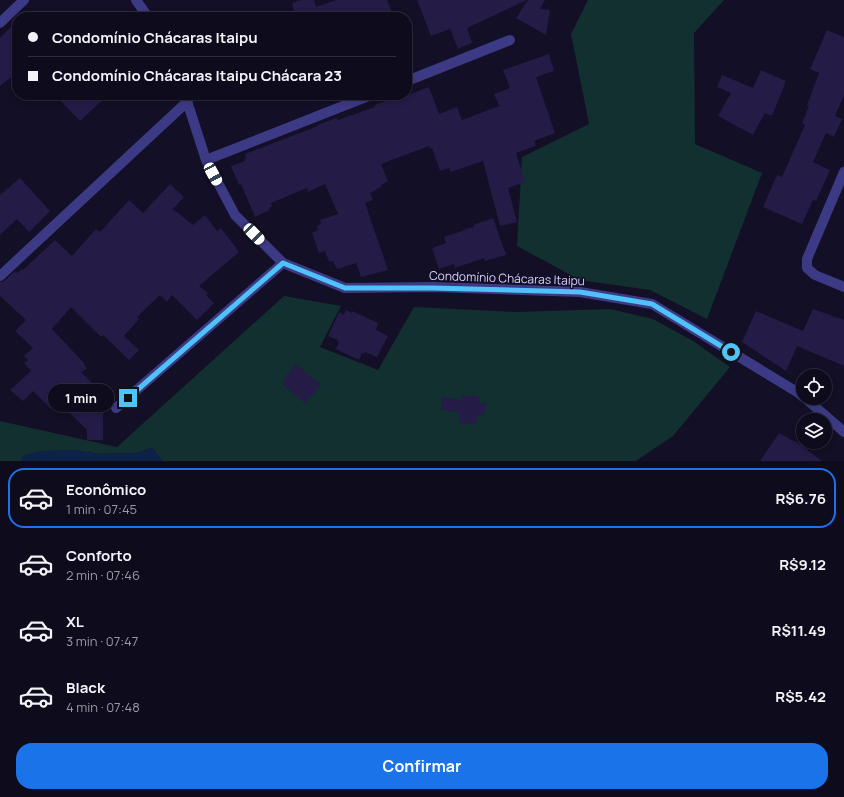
<!DOCTYPE html>
<html lang="pt">
<meta charset="utf-8">
<style>
:root{--surface:#0e0b1c;--page:#1c1929;--text:#f1f3f6;--muted:#9b9ba3;--line:#2e2b3b;--accent:#1a73e8}
body{margin:0;font-family:Manrope,sans-serif;background:var(--page);color:var(--text);height:100vh;display:flex;flex-direction:column;font-size:15px;white-space:nowrap}
*{box-sizing:border-box;margin:0}
p{font-size:13px;color:var(--muted)}
.icon{flex:none;width:22px;height:22px;fill:none;stroke:currentColor;stroke-width:2;stroke-linecap:round;stroke-linejoin:round}
.map{position:relative;height:461px;overflow:hidden}
.panel{display:flex;flex-direction:column;background:var(--surface);flex:1}
.panel>*{flex:none}
.guide{position:absolute;left:12px;top:12px;width:400px;height:88px;border-radius:16px;box-shadow:0 2px 6px #0003,0 0 0 1px var(--line);display:grid;align-content:center;height:88px;padding:0 16px;background:var(--surface)}
.fabs{position:absolute;left:796px;top:369px;display:grid;gap:8px}
.fabs a{display:grid;place-items:center;width:36px;height:36px;border-radius:50%;background:var(--surface);box-shadow:0 2px 6px #0003,0 0 0 1px var(--line);font-size:20px}
.end{position:absolute;width:18px;height:18px;margin:-9px;border:5px solid #4fc3f7;background:#111;box-shadow:0 0 0 2px #111}
.from{border-radius:50%}
.bubble{position:absolute;height:28px;border-radius:14px;background:var(--surface);box-shadow:0 2px 6px #0003,0 0 0 1px var(--line);font-size:13px;font-weight:700;line-height:28px;text-align:center}
.car{position:absolute;width:12px;height:24px;margin:-12px -6px;border-radius:5px;box-shadow:0 0 3px 1px #0007;background:linear-gradient(#fff 24%,#345 0 40%,#fff 0 76%,#345 0 86%,#fff 0)}
.guide b{display:flex;align-items:center;gap:14px;height:38px;font-size:15px}
.guide b+b{border-top:1px solid var(--line)}
.guide i{width:10px;height:10px;background:var(--text)}
ul{padding:7px 0 0;list-style:none}
li{display:flex;align-items:center;gap:12px;height:60px;margin:0 8px 6px;padding:0 8px;border:2px solid transparent;border-radius:16px}
li div{flex:1}
li b{display:block;font-size:15px}
li em{font-style:normal;font-weight:700}
li.active{border-color:var(--accent)}
li>.icon{width:36px;height:36px;stroke-width:1.5}
.cta{display:flex;gap:8px;margin-top:auto;padding:8px 16px}
.cta a{flex:1;height:46px;border-radius:16px;background:var(--accent);color:#fff;font-size:16px;font-weight:700;line-height:46px;text-align:center}
.map>svg:first-child{display:block}
</style>
<div class="map">
<svg width="844" height="461" viewBox="0 0 844 461">
<rect width="100%" height="100%" fill="#130f26"/>
<path fill="#12302f" d="M588,0h136l-30,33 1,111 67,29 -55,146 -57,-29 -70,-10 -63,-34 5,-89 67,-33 -18,-90z
M284,296l57,10 -21,41 58,23 36,-63 102,5 94,-3 43,10 40,22 37,26 -57,69 -37,25h-473l-11,-13 -16,5 -36,1 -28,-4 -49,6 -1,5h-22v-40l117,26z"/>
<path fill="#0c2248" d="M152,448l11,13h-141l1,-5 16,-5 33,-1 28,4 36,-1z"/>
<path fill="#241b47" d="M301,0h13l2,7 20,-7h51l7,17h-101v-2l2,-1 -3,-11z
M417,0h110l-60,28 5,15 -14,6 -8,-20 -19,7z
M528,0h17l-5,9 10,1 -4,25 -30,-17z
M17,21v52l-17,13v-48z
M827,30l17,7v58l-9,21 7,3 -8,18 -8,-4 -13,29 17,8 -14,31 -3,-1 -11,24 -39,-17 14,-32 5,2 23,-52 -3,-2 7,-17 -2,-1 12,-32 -9,-4z
M549,54l5,17 -18,6 19,56 -21,8 2,5 -20,7 9,29 -17,6 9,34 -17,4 -17,-65 -32,11 -2,-4 -9,3 -8,-23 -2,1 -1,-3 -48,18 7,17 -7,4v2l-11,6 3,7 -8,3 23,67 -27,7 -5,-14 -19,6 -4,-8 -4,1 -4,-11 -6,2 -7,-20 6,-3 -1,-4 4,-2 -1,-4 18,-6 -13,-30 -17,8 -1,-4 -36,15 1,3 -3,2 1,2 -15,7 -14,-33 -2,1 -8,-19 14,-5 -1,-2h2l-1,-5 73,-28 -1,-1 20,-7 1,2 37,-13v-2l21,-8 1,2 32,-12 10,27 18,-7 5,13 37,-14 -5,-12 16,-6 -7,-18z
M761,70l25,11 -14,35 -7,-3 -12,22 -35,-19 13,-23 -14,-6 5,-12 31,13z
M55,95h53l-28,26z
M20,178l30,33 -21,21 -12,-13 -17,16v-40z
M170,184l14,13 -11,12 20,16 12,-10 12,16 4,-3 18,24 -40,34 9,7 -2,2 8,8 -17,17 -25,-25 -5,7 -7,-7 -23,22 2,2 -15,17 15,14 -10,10 -26,-25 -2,2 -30,-30 -19,22 33,35 -1,1 3,4 -6,3 31,31 -9,11v26h-16v-10l-29,-29 -7,8 -18,-18 -10,10 -13,-11 21,-19 -7,-8 4,-3 -4,-4 9,-8 -18,-17 11,-11 -26,-24v-14l4,-1 11,-10 3,2 4,-4 1,1 32,-30 17,16 24,-27 4,3 29,-32 14,13z
M493,218l13,37 -21,6 -1,-3 -29,10 -1,-4 -15,5 -7,-21 14,-5 -2,-6 21,-7 -1,-1 10,-2 -1,-2z
M813,309l31,11v46l-47,-20 -11,25 -44,-29 14,-31 47,20z
M346,310l6,3v-2l26,12 -2,7 12,6 -11,21 -12,-5 -1,2 -2,-1 -3,7 -23,-11 3,-7h-2l1,-2 -10,-4 11,-24 5,3z
M296,364l25,21 -16,18 -23,-19 4,-5 -2,-1z
M462,395l17,2v5l7,1 -2,13 -6,-1 -3,10 -16,-2 1,-10 -19,-3 1,-13 20,3z
M779,433l19,10 24,18h-62z"/>
<g fill="none" stroke-linecap="round" stroke-linejoin="round">
<path stroke="#3d3a85" stroke-width="10" d="M136,0l12,17
M0,23l24,-23
M407,81l103,-41
M185,95l21,65 29,55 48,48 62,25 88,-1 147,5 72,12 145,88 6,5
M206,160l165,-65
M844,172l-37,87v9l8,7 29,12
M0,276l188,-175
M805,398l39,34
M116,408l167,-145"/>
</g>
<g fill="none" stroke-linecap="round" stroke-linejoin="round">
<path stroke="#4fc3f7" stroke-width="5" d="M128,398l155,-135 62,25h88l147,4 72,12 79,48"/>
</g>
<g text-anchor="middle" dominant-baseline="central" stroke-width="3" stroke-linejoin="round" paint-order="stroke">
<g font-size="12" fill="#d9d4ff" stroke="#130f26">
<text transform="translate(507 278) rotate(2)">Condomínio Chácaras Itaipu</text>
</g>
</g>
</svg>
<div class="fabs">
<a><svg class="icon" aria-label="locate" viewBox="0 0 24 24"><circle cx="12" cy="12" r="6"/><path d="M12 2v4M12 18v4M2 12h4M18 12h4"/></svg></a>
<a><svg class="icon" aria-label="layers" viewBox="0 0 24 24"><path d="M12 4l9 5-9 5-9-5zM3 14l9 5 9-5"/></svg></a>
</div>
<i class="end from" style="left:731px;top:352px"></i>
<i class="end" style="left:128px;top:398px"></i>
<div class="bubble" style="left:48px;top:384px;width:66px">1 min</div>
<i class="car" style="left:213px;top:174px;rotate:151deg"></i>
<i class="car" style="left:254px;top:234px;rotate:136deg"></i>
<div class="guide">
<b><i class="from"></i>Condomínio Chácaras Itaipu</b>
<b><i></i>Condomínio Chácaras Itaipu Chácara 23</b>
</div>
</div>
<section class="panel">
<ul>
<li class="active"><svg class="icon" aria-label="car" viewBox="0 0 24 24"><path d="M5 17H2v-5l4-1 3-4h7l3 4 3 1v5h-3M9 17h6M6 11h13"/><circle cx="7" cy="17" r="2"/><circle cx="17" cy="17" r="2"/></svg><div><b>Econômico</b><p>1 min · 07:45</p></div><em>R$6.76</em></li>
<li><svg class="icon" aria-label="car" viewBox="0 0 24 24"><path d="M5 17H2v-5l4-1 3-4h7l3 4 3 1v5h-3M9 17h6M6 11h13"/><circle cx="7" cy="17" r="2"/><circle cx="17" cy="17" r="2"/></svg><div><b>Conforto</b><p>2 min · 07:46</p></div><em>R$9.12</em></li>
<li><svg class="icon" aria-label="car" viewBox="0 0 24 24"><path d="M5 17H2v-5l4-1 3-4h7l3 4 3 1v5h-3M9 17h6M6 11h13"/><circle cx="7" cy="17" r="2"/><circle cx="17" cy="17" r="2"/></svg><div><b>XL</b><p>3 min · 07:47</p></div><em>R$11.49</em></li>
<li><svg class="icon" aria-label="car" viewBox="0 0 24 24"><path d="M5 17H2v-5l4-1 3-4h7l3 4 3 1v5h-3M9 17h6M6 11h13"/><circle cx="7" cy="17" r="2"/><circle cx="17" cy="17" r="2"/></svg><div><b>Black</b><p>4 min · 07:48</p></div><em>R$5.42</em></li>
</ul>
<div class="cta"><a>Confirmar</a></div>
</section>
